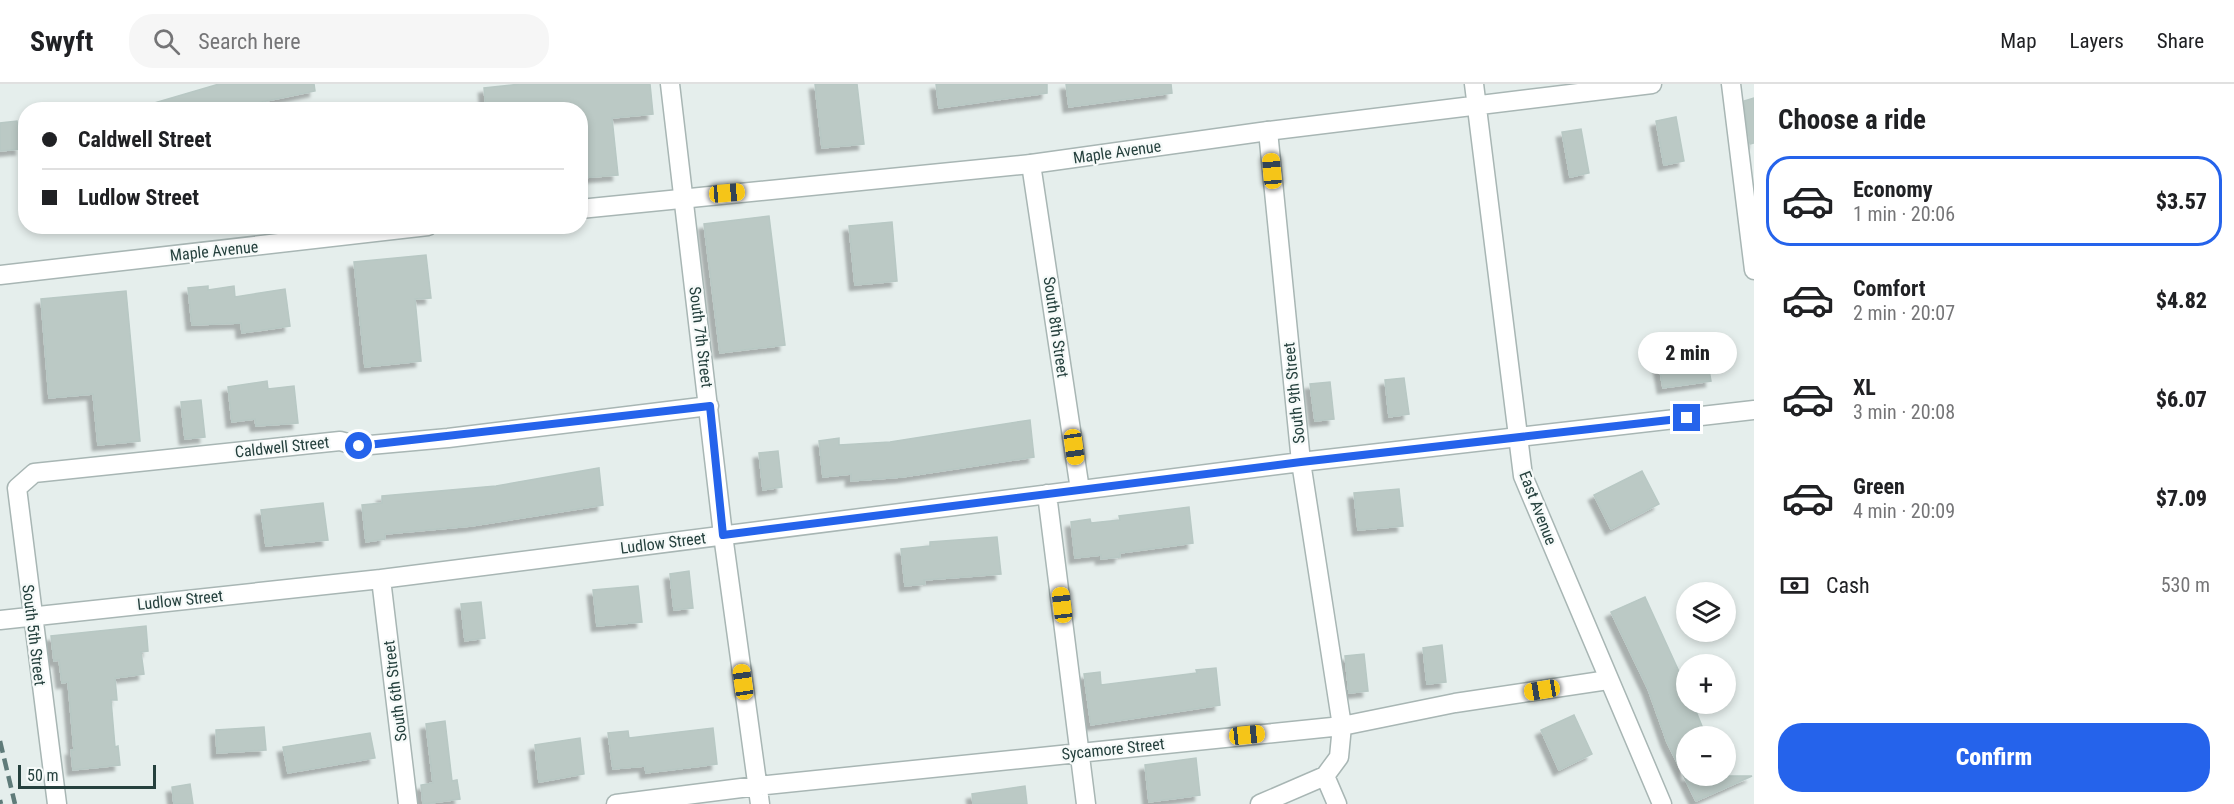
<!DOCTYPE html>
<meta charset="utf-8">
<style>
:root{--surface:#fff;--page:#f6f6f6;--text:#202124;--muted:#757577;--line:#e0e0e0;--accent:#2563eb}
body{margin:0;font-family:"Roboto Condensed",sans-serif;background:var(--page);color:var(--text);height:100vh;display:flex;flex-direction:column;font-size:22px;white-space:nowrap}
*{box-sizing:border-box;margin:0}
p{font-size:20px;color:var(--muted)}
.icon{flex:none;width:33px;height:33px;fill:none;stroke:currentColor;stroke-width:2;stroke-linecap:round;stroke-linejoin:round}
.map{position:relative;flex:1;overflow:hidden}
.sheet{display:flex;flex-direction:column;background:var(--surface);width:480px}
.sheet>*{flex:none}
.top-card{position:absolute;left:18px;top:18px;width:570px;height:132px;border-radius:24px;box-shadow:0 3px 9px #0003;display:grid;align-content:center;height:132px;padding:0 24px;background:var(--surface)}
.controls{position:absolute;left:1676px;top:498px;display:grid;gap:12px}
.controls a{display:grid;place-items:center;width:60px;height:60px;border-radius:50%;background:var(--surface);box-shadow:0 3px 9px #0003;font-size:30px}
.scale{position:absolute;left:18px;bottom:15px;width:138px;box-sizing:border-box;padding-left:6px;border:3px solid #25403d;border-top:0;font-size:16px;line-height:21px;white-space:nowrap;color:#25403d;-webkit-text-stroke:4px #f6faf9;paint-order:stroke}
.end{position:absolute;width:27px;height:27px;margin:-14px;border:8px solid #2563eb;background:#fff;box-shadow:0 0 0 3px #fff}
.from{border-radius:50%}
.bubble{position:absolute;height:42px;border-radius:21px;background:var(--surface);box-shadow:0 3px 9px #0003;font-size:20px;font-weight:800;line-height:42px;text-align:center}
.car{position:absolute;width:18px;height:36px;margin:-18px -9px;border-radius:8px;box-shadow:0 0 4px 2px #0007;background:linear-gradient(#f5c518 24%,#345 0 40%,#f5c518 0 76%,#345 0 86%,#f5c518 0)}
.top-card b{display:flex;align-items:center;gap:21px;height:57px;font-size:22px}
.top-card b+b{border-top:2px solid var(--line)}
.top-card i{width:15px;height:15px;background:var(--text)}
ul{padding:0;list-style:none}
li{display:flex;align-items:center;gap:18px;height:90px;margin:0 12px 9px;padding:0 12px;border:3px solid transparent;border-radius:24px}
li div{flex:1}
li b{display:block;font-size:22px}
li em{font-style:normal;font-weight:800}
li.active{border-color:var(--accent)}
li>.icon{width:54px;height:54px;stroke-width:1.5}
h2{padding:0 24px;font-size:27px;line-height:72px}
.pay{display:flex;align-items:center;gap:15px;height:66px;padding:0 24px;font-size:22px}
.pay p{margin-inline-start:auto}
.cta{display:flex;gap:12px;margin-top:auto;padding:12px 24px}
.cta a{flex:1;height:69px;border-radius:24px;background:var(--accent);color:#fff;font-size:24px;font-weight:800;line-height:69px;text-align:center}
header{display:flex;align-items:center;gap:36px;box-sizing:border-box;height:84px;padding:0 30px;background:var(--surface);border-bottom:2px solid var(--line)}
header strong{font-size:28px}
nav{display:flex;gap:33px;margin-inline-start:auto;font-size:21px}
.search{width:420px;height:54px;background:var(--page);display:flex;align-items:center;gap:15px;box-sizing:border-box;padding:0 21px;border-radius:24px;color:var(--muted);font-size:22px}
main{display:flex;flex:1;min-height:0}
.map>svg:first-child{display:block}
</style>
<header>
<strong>Swyft</strong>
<div class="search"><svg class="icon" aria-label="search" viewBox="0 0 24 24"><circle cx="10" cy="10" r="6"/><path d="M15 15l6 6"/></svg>Search here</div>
<nav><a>Map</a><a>Layers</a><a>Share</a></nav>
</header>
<main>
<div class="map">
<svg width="1754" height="720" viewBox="0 0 1754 720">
<defs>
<filter id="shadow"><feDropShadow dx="-5.5" dy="5.5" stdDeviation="1.5" flood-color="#0004"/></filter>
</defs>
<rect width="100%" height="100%" fill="#e5eeec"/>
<path fill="#bbc9c5" stroke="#b8c8c4" stroke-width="1.5" filter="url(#shadow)" d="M219,0h95l1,7 -92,19h-78l-1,-4z
M521,0h129l3,30 -41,4 6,57 -38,3v-68h-94l-2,-22z
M815,0h42l7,60 -42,4z
M936,0h111v9l-108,15z
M1066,0h105l1,9 -103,14z
M1754,14v45l-4,1 -6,-43z
M1676,33l8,44 -20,4 -8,-44z
M17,37l4,28 -21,2v-28z
M1581,45l8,44 -19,4 -8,-45z
M769,132l16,129 -65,8 -16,-129z
M892,138l5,59 -42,4 -6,-59z
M426,171l5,43 -16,1 6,62 -56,6 -11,-105z
M208,202v4l26,-4 1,11 50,-8 5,37 -48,7 -1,-10 -49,2 -4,-37z
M126,207l14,150 -42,4 -5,-51 -44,4 -8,-99z
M1703,253l8,44 -48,7 -8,-45z
M1404,294l5,36 -20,3 -4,-37z
M267,297l1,8 26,-3 4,37 -42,3 -1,-7 -23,3 -4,-35z
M1330,298l4,37 -19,2 -5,-37z
M201,316l4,37 -20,2 -4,-37z
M1030,336l4,37 -132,20 -51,4v-7l-28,3 -4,-36 20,-3v7l51,-3z
M778,367l4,36 -19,3 -4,-37z
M599,384l4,37 -132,21 -86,8v5l-19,3 -4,-37 20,-2v-7l114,-10z
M1642,387l17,33 -48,25 -17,-34z
M1399,405l4,37 -45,4 -4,-37z
M323,419l5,37 -62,6 -5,-36z
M1189,423l4,36 -73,10v4l-19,2v-4l-26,3 -4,-36 19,-3 1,4 29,-3 -1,-4z
M997,453l4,37 -77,6 1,4 -20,2 -4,-37 29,-3v-4z
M689,487l4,37 -19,2 -4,-36z
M638,502l4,36 -45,4 -4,-36z
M1645,513l41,90v17h7l13,32h-20v40h66l-56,25 -29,-59 -19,-53 -37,-77z
M481,518l4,36 -20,3 -4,-37z
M146,542l2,25 -7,1 3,22 -29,4 2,22h-6l4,47 3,-1 2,19 -47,5 -2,-20h3l-6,-68 -6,1 -3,-23 -5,1 -3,-25z
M1442,561l4,37 -19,2 -4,-36z
M1364,570l4,37 -19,2 -4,-37z
M1216,584l4,37 -129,20 -7,-51 16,-2 1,13 96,-12 -1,-3z
M1574,631l18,39 -33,16 -18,-40z
M445,637l7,60 5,-1 3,19 -37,5 -2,-19 12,-2 -7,-59z
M264,643l2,23 -49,3 -1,-23z
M713,644l4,36 -71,9 -1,-7 -32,3 -5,-36 20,-2 1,7z
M370,649l5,25 -87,15 -5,-26z
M580,654l4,36 -45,8 -4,-37z
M1196,674l4,37 -51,7 -4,-37z
M190,700l3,20h-19l-2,-17z
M1025,702l2,18h-54l-1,-10z"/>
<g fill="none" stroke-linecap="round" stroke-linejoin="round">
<g stroke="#a8b6b4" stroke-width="21">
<path id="minor" d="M670,0l53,451 37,269
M1731,0l23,186
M1031,80l49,326
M1047,410l39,310
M381,495l27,225
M0,536l381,-41 920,-117 453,-52
M1325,692l12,28
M57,720l-40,-316 17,-15 306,-32 19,5 89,-8 261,-32
M616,720l141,-18 585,-60 113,-23 153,-23
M1260,720l65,-28 14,-19 3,-31 -41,-264 -33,-331"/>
</g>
<g stroke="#a8b6b4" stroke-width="21">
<path id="tertiary" d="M1474,0l49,392 139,328
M580,125l451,-45 237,-33 384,-47
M0,191l428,-49"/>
</g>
<use href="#minor" stroke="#fff" stroke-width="18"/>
<use href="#tertiary" stroke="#fff" stroke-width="18"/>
<path stroke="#5f7b79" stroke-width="4.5" stroke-dasharray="12 6" stroke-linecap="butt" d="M0,657l15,63
M0,716l1,4"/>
</g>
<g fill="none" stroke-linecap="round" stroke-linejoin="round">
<path stroke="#2563eb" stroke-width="8" d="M359,362l351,-40 13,129 578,-73 386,-44"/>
</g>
<g text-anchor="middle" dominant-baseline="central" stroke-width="4.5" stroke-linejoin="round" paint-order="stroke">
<g font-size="16" fill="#25403d" stroke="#f6faf9">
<text transform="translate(1117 68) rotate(-8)">Maple Avenue</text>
<text transform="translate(214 167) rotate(-6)">Maple Avenue</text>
<text transform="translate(1056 243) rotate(82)">South 8th Street</text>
<text transform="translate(701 253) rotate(83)">South 7th Street</text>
<text transform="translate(1294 309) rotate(-96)">South 9th Street</text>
<text transform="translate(282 363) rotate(-6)">Caldwell Street</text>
<text transform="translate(1538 424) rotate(69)">East Avenue</text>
<text transform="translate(663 459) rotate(-7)">Ludlow Street</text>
<text transform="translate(180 516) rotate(-6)">Ludlow Street</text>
<text transform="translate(34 551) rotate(83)">South 5th Street</text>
<text transform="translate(395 607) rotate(-97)">South 6th Street</text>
<text transform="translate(1113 665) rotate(-6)">Sycamore Street</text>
</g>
</g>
</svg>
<div class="controls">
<a><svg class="icon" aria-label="layers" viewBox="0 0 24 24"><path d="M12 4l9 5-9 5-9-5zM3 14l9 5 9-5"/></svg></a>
<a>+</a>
<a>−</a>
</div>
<div class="scale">50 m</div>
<i class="end from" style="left:359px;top:362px"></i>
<i class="end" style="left:1687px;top:334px"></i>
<div class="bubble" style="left:1638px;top:248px;width:99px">2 min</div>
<i class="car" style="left:1272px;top:87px;rotate:355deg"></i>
<i class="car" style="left:727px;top:109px;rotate:85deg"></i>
<i class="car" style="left:1074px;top:363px;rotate:172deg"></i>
<i class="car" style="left:1062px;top:521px;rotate:353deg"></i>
<i class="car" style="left:743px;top:598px;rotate:352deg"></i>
<i class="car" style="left:1542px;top:606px;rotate:261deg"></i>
<i class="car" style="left:1247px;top:651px;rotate:84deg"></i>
<div class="top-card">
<b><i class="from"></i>Caldwell Street</b>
<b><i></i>Ludlow Street</b>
</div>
</div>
<section class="sheet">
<h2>Choose a ride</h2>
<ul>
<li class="active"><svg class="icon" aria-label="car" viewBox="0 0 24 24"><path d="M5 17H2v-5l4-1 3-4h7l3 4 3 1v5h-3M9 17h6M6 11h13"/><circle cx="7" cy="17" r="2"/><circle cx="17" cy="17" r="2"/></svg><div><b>Economy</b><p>1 min · 20:06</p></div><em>$3.57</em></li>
<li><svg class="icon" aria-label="car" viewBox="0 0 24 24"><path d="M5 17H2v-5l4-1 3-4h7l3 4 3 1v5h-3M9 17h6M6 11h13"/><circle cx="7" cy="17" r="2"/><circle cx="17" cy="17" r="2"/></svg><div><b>Comfort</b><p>2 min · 20:07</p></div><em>$4.82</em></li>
<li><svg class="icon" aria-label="car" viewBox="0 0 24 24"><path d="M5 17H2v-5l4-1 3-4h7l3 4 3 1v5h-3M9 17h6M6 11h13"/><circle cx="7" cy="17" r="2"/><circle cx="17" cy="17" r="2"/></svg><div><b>XL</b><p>3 min · 20:08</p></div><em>$6.07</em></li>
<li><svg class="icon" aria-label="car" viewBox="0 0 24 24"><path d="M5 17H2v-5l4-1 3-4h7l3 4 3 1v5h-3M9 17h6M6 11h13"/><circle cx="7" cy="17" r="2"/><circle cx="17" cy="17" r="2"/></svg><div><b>Green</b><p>4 min · 20:09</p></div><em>$7.09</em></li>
</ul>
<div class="pay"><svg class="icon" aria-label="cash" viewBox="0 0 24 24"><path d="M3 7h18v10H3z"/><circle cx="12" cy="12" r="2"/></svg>Cash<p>530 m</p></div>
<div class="cta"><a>Confirm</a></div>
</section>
</main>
